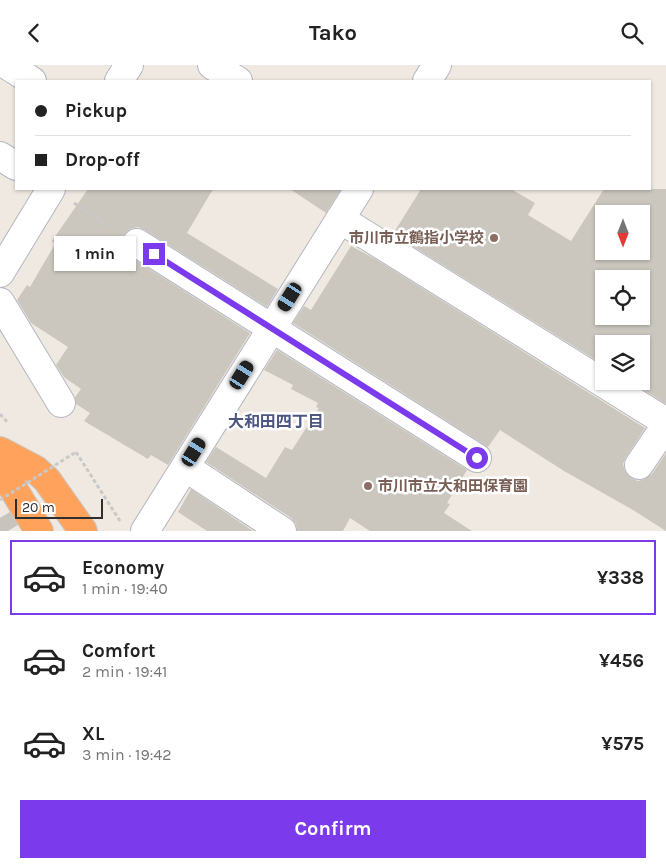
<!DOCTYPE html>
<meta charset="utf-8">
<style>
:root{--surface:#fff;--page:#f2f2f2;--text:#222;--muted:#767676;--line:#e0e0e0;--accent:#7c3aed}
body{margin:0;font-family:Karla,"Noto Sans JP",sans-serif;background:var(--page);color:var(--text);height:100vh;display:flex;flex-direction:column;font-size:19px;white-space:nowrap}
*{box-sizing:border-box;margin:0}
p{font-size:16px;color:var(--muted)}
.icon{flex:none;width:28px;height:28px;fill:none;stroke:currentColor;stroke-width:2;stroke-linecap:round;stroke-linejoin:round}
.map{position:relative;height:466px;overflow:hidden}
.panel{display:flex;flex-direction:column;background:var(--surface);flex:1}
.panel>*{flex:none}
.banner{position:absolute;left:15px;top:15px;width:636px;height:110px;border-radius:0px;box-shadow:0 1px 4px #0004;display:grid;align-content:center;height:110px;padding:0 20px;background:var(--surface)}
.needle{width:32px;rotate:180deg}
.tools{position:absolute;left:595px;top:140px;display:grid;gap:10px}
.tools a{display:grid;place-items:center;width:55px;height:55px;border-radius:0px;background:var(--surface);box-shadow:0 1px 4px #0004;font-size:25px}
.scale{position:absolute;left:15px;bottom:12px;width:88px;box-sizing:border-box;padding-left:5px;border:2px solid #2e2e2e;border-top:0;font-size:14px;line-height:18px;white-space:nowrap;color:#2e2e2e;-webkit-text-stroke:4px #fff;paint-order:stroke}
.end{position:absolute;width:22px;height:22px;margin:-11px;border:6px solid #7c3aed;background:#fff;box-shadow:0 0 0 2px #fff}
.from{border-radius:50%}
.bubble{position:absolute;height:35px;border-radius:0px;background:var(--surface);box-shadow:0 1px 4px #0004;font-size:16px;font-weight:700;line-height:35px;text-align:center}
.car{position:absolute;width:15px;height:30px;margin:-15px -8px;border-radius:6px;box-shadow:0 0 4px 1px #0007;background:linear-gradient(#222 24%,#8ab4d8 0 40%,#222 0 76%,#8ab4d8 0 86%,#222 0)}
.banner b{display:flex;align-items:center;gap:18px;height:48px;font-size:19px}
.banner b+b{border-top:1px solid var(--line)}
.banner i{width:12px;height:12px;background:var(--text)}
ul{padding:9px 0 0;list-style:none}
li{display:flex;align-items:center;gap:15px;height:75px;margin:0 10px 8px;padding:0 10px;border:2px solid transparent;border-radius:0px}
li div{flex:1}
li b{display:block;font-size:19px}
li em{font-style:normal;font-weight:700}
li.selected{border-color:var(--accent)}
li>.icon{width:45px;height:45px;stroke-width:1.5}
.cta{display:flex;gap:10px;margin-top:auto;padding:10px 20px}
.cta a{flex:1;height:58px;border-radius:0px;background:var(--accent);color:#fff;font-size:20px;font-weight:700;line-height:58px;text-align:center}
header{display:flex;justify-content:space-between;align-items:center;height:65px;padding:0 20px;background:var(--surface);font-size:22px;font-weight:700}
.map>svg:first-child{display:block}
</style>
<header><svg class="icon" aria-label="back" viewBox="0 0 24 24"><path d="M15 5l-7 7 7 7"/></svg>Tako<svg class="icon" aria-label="search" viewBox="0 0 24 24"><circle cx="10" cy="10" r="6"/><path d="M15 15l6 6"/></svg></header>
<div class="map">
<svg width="666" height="466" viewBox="0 0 666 466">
<rect width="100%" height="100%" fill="#efe9e1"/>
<path fill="#cbc7bf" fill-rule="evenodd" d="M88,124h125l-26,44 91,56 -11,18 -122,-77 -7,-3 -8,2 -6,6 -3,7 2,8 6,6 121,77 -82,132 -17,-10 -3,4 -64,-38 6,-8 -14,-9 -1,-7 6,-8 -17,-12 -8,-12 12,-18 -37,-24 -14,-23 10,-15 3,2 25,-43 -3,-3z
M290,124h51l-15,24z
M421,124h90l24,14 -7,12 43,26 33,-52h62v215l-36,-23h11v-37h-37v21l-211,-131zM604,149h37v37h-37zM604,214h37v37h-37z
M351,181l26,14 268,168 -19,29 -3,7 2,7 6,7 7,3 7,-2 7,-5 14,-21v78l-33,-21 -69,-39 -64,-41 -12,17 -195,-124 11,-17 7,4z
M277,285l190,120 -20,33 3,1 -6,9 28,18h-102l-20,-13 -7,13h-46l-1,-7 -5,-6 -85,-56 10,-15 50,31 19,-31 7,3 27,-42 -3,-1 2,-4 -27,-14 2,-4 -29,-15z
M191,424l62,42h-46l-29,-19z"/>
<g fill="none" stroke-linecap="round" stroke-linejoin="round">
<path stroke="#c8c4bd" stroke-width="28" stroke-dasharray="28 14" stroke-linecap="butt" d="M0,453l8,13"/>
<g stroke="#b4b7c1" stroke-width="30">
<path id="street" d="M7,0l25,16
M212,0l26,16
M119,16l10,-16
M427,16l10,-16
M0,91l16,10
M340,154l326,203
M137,178l340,215
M0,208l51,-84
M0,237l61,101
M639,400l27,-40
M185,402l97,64
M145,466l214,-342"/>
</g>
<g stroke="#c9c9c9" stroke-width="30">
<path id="highway" d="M0,386l36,19 11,10 36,51
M0,402l39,64"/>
</g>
<path stroke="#c9c9c9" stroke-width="3" stroke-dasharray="4 2.5" stroke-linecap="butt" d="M74,138l39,25
M0,349l8,9
M76,387l44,69"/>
<use href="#street" stroke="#fff" stroke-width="28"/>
<use href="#highway" stroke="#ffa35c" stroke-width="28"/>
<path stroke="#c9c9c9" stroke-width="3" stroke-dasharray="4 2.5" stroke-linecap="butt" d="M0,435l76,-48"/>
</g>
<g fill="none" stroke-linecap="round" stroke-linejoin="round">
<path stroke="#7c3aed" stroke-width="6" d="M154,189l323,204"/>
</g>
<g fill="#8d6e63" stroke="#fff" stroke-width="2">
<circle cx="494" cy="173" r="5"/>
<circle cx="368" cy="421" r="5"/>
</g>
<g text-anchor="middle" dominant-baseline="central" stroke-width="5" stroke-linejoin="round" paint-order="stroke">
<g font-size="15" font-weight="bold" fill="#785e54" stroke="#fff" text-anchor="end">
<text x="484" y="173">市川市立鶴指小学校</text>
<text x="378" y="421" text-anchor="start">市川市立大和田保育園</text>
</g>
<g font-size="16" font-weight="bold" fill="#4d5680" stroke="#fff">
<text x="276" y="356">大和田四丁目</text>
</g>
</g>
</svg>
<div class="tools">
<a><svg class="needle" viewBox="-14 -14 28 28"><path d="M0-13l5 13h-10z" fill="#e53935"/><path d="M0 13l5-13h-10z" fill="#767676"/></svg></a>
<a><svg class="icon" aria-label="locate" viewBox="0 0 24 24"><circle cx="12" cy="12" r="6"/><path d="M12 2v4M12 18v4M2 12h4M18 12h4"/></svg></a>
<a><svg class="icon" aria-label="layers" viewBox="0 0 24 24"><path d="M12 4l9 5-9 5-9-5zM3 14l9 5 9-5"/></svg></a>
</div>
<div class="scale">20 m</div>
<i class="end from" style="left:477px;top:393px"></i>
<i class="end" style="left:154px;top:189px"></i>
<div class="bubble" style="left:54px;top:171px;width:82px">1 min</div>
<i class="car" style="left:290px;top:232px;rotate:212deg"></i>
<i class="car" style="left:242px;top:310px;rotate:32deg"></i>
<i class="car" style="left:194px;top:387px;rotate:32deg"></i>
<div class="banner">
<b><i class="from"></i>Pickup</b>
<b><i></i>Drop-off</b>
</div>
</div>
<section class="panel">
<ul>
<li class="selected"><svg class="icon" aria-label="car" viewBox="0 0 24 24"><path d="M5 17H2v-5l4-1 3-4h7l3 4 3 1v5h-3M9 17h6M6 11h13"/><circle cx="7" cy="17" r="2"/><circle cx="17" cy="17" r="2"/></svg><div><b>Economy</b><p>1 min · 19:40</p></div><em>¥338</em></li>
<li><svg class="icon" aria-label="car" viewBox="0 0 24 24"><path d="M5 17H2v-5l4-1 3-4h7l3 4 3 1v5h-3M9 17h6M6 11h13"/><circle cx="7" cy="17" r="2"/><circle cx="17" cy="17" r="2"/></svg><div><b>Comfort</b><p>2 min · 19:41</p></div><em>¥456</em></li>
<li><svg class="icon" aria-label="car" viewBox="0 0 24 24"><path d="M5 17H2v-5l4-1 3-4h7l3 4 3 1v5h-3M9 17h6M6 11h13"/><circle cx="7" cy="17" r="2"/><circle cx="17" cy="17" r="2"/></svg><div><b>XL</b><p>3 min · 19:42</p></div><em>¥575</em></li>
</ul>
<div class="cta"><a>Confirm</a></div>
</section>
